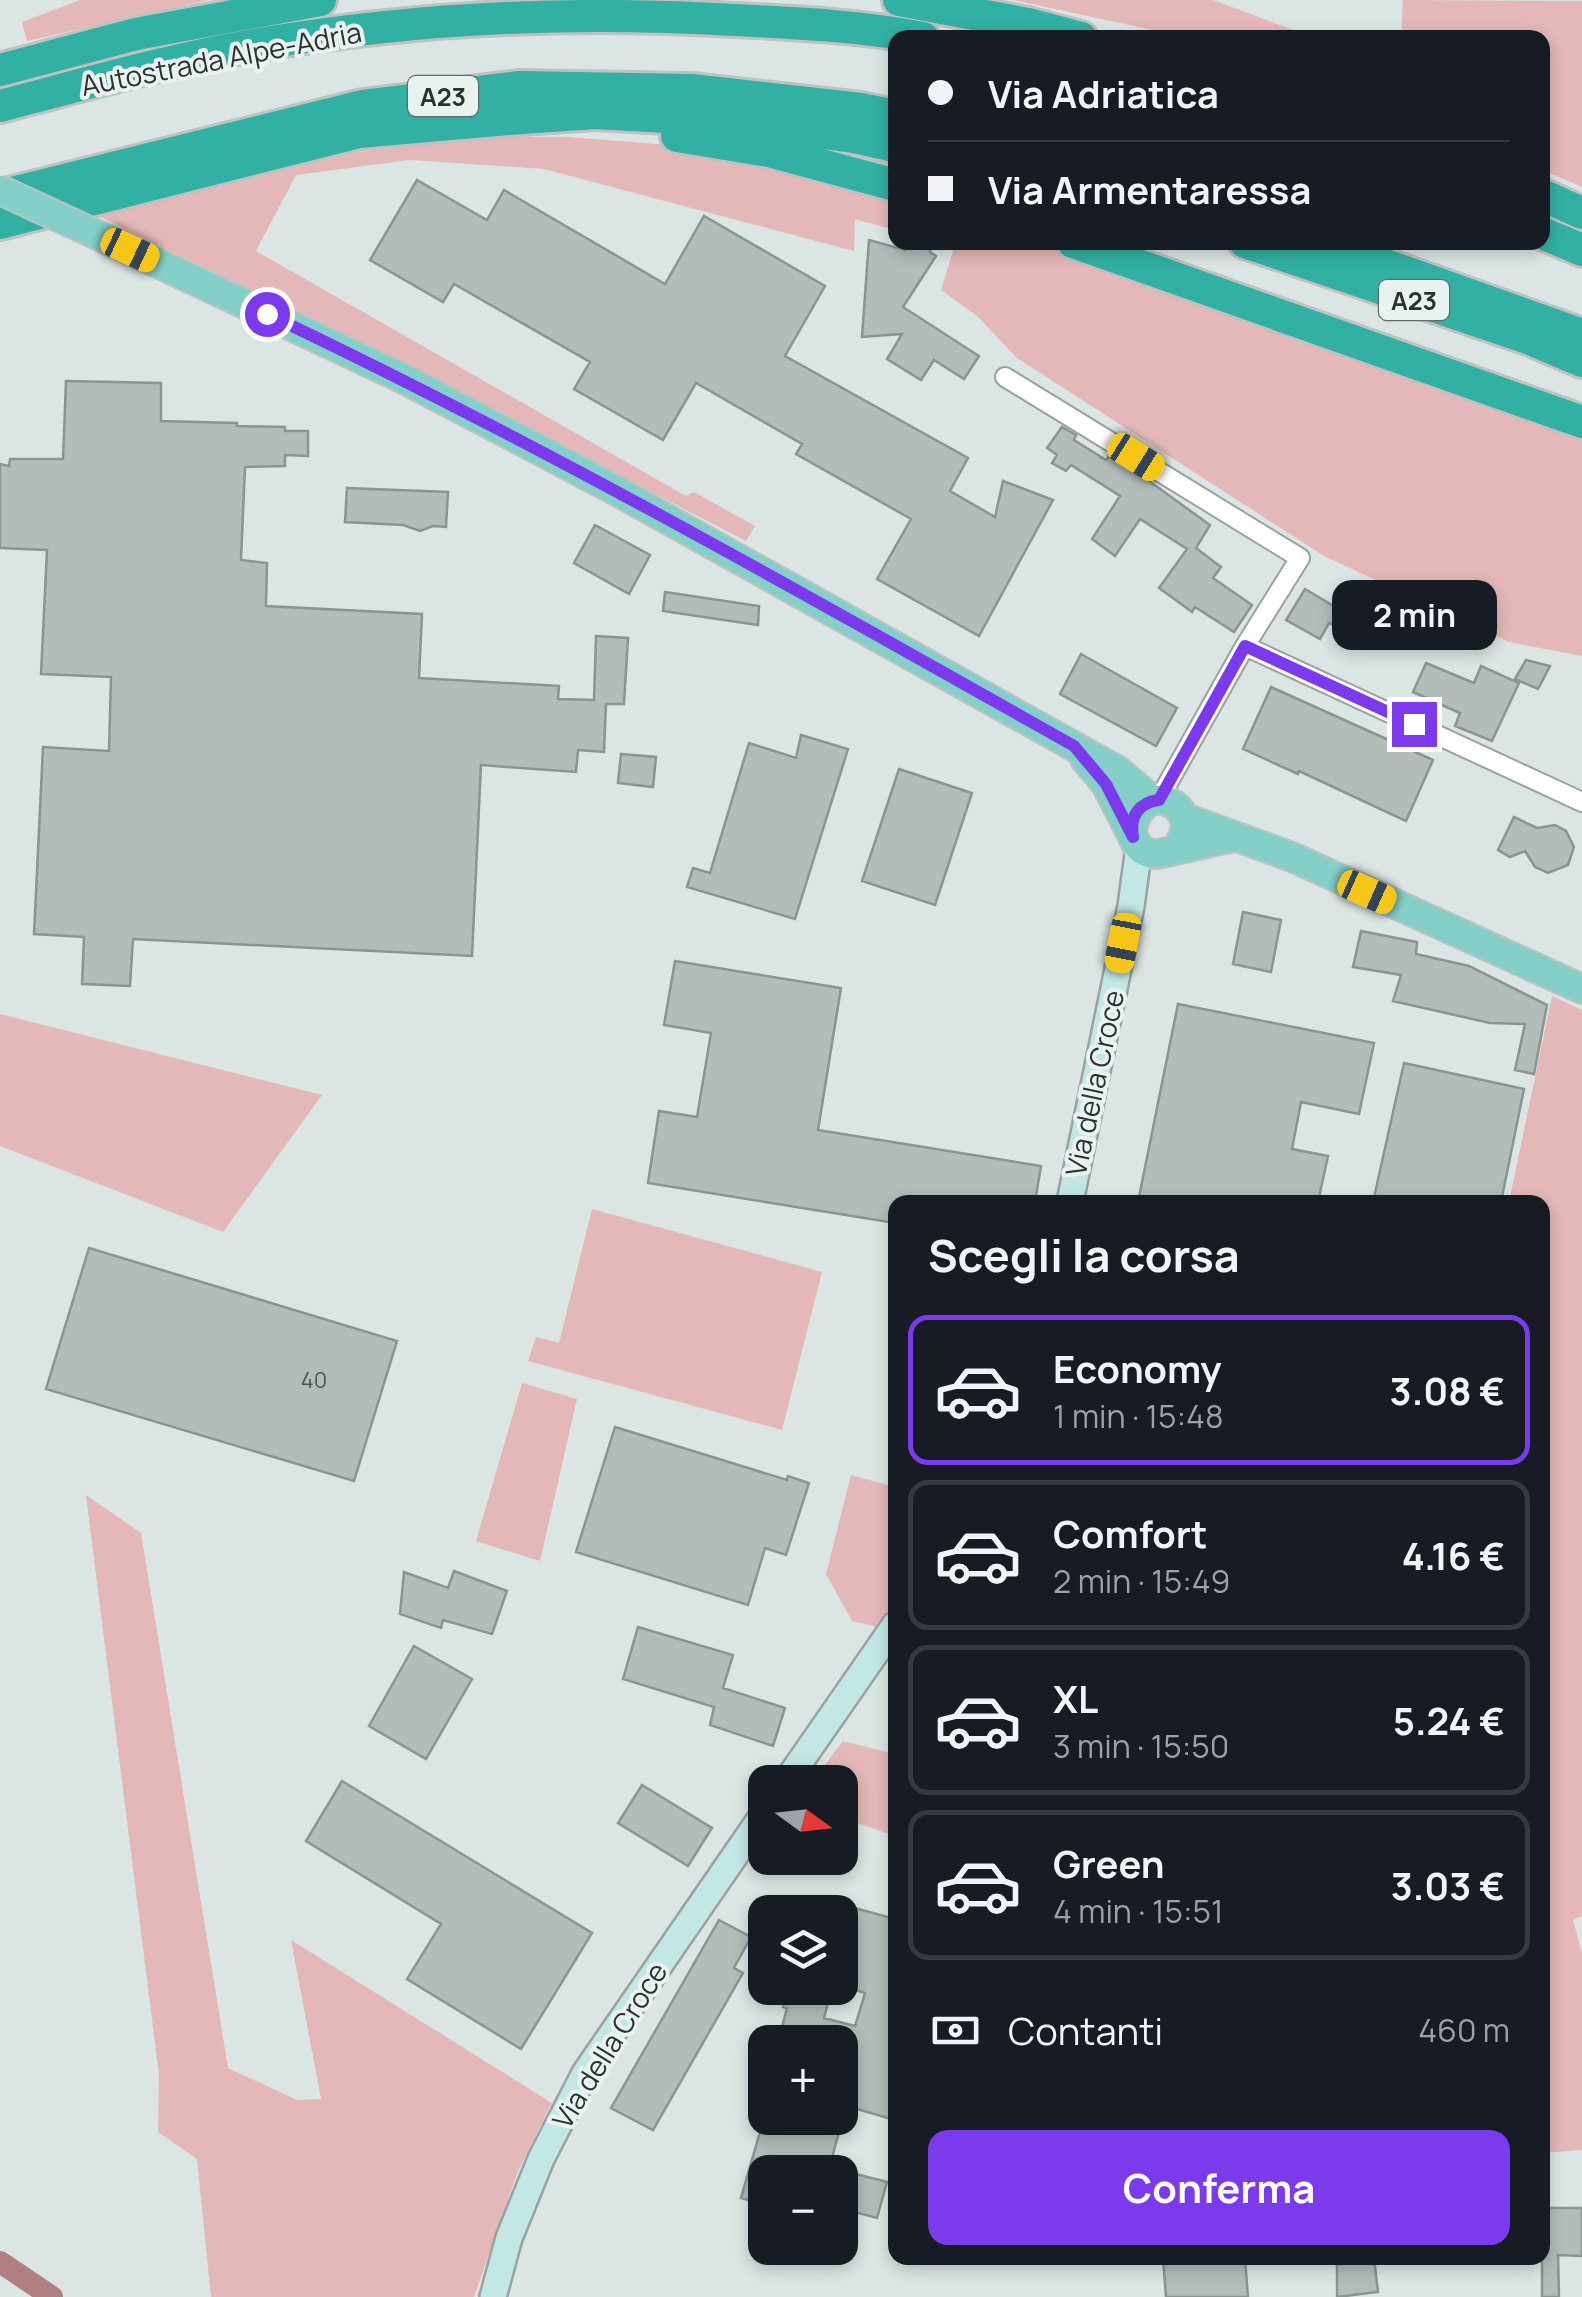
<!DOCTYPE html>
<html lang="it">
<meta charset="utf-8">
<style>
:root{--surface:#171b24;--page:#20242c;--text:#f1f3f6;--muted:#9ea1a6;--line:#363941;--accent:#7c3aed}
body{margin:0;font-family:Manrope,sans-serif;background:var(--page);color:var(--text);height:100vh;display:flex;flex-direction:column;font-size:38px;white-space:nowrap}
*{box-sizing:border-box;margin:0}
p{font-size:32px;color:var(--muted)}
.icon{flex:none;width:55px;height:55px;fill:none;stroke:currentColor;stroke-width:2;stroke-linecap:round;stroke-linejoin:round}
.map{position:relative;flex:1;overflow:hidden}
.side{position:absolute;left:888px;top:1195px;width:662px;height:1070px;display:flex;flex-direction:column;background:var(--surface);border-radius:20px;box-shadow:0 5px 15px #0003}
.side>*{flex:none}
.banner{position:absolute;left:888px;top:30px;width:662px;height:220px;border-radius:20px;box-shadow:0 5px 15px #0003;display:grid;align-content:center;height:220px;padding:0 40px;background:var(--surface)}
.needle{width:65px;rotate:105deg}
.buttons{position:absolute;left:748px;top:1765px;display:grid;gap:20px}
.buttons a{display:grid;place-items:center;width:110px;height:110px;border-radius:20px;background:var(--surface);box-shadow:0 5px 15px #0003;font-size:50px}
.end{position:absolute;width:45px;height:45px;margin:-22px;border:12px solid #7c3aed;background:#fff;box-shadow:0 0 0 5px #fff}
.from{border-radius:50%}
.bubble{position:absolute;height:70px;border-radius:20px;background:var(--surface);box-shadow:0 5px 15px #0003;font-size:32px;font-weight:700;line-height:70px;text-align:center}
.car{position:absolute;width:30px;height:60px;margin:-30px -15px;border-radius:12px;box-shadow:0 0 8px 2px #0007;background:linear-gradient(#f5c518 24%,#345 0 40%,#f5c518 0 76%,#345 0 86%,#f5c518 0)}
.banner b{display:flex;align-items:center;gap:35px;height:95px;font-size:38px}
.banner b+b{border-top:2px solid var(--line)}
.banner i{width:25px;height:25px;background:var(--text)}
ul{padding:0;list-style:none}
li{display:flex;align-items:center;gap:30px;height:150px;margin:0 20px 15px;padding:0 20px;border:5px solid var(--line);border-radius:20px}
li div{flex:1}
li b{display:block;font-size:38px}
li em{font-style:normal;font-weight:700}
li.active{border-color:var(--accent)}
li>.icon{width:90px;height:90px;stroke-width:1.5}
h2{padding:0 40px;font-size:45px;line-height:120px}
.pay{display:flex;align-items:center;gap:25px;height:110px;padding:0 40px;font-size:38px}
.pay p{margin-inline-start:auto}
.cta{display:flex;gap:20px;margin-top:auto;padding:20px 40px}
.cta a{flex:1;height:115px;border-radius:20px;background:var(--accent);color:#fff;font-size:40px;font-weight:700;line-height:115px;text-align:center}
.map>svg:first-child{display:block}
</style>
<div class="map">
<svg width="1582" height="2297" viewBox="0 0 1582 2297">
<rect width="100%" height="100%" fill="#dbe6e4"/>
<path fill="#e4b7b9" d="M80,0h129l-182,41 -5,-19z
M1014,0h199l99,37h-127z
M1403,0l179,1v186l-39,-17 -1,-132 -141,-1z
M472,137h96l102,8 225,50v35l-40,-11 -1,32 -310,-82 -134,-9 -114,15 -40,76 430,245 8,-4 61,34 -9,15 -331,-171 -327,-159 245,-56z
M938,243h100l544,190v223l-73,-14 -185,-86 -307,-198 -40,-42 -36,-26 13,-42z
M1552,996l30,14v906l-9,4 9,33v197l-39,3 -1,-951h-33z
M0,1014l322,81 -99,137 -223,-86z
M592,1209l230,63 -40,158 -254,-69 8,-24 23,6z
M522,1383l55,16 -37,162 -64,-20z
M851,1475l44,12v116l-18,24 -25,-6 -26,-47z
M86,1495l55,38 87,535 69,32 24,-1 -30,-159 261,163 -34,68 -44,126h-263l-14,-138 -39,-27 1,-57z
M843,1741l52,13v82l-55,-19v-35h-28z"/>
<g fill="none" stroke-linecap="round" stroke-linejoin="round">
<path stroke="#af7f81" stroke-width="22" d="M0,2262l52,35"/>
</g>
<path fill="#b1bcbb" stroke="#8a9593" stroke-width="2.5" d="M417,180l70,40 17,-30 161,94 39,-68 121,70 -40,70 183,102 -18,33 45,26 8,-36 50,19 -74,136 -102,-57 34,-60 -115,-65 6,-10 -106,-61 -33,57 -89,-51 16,-27 -136,-78 -11,18 -73,-42z
M869,240l36,10 2,-8 24,6 -1,4 6,4 -33,51 76,49 -15,23 -30,-19 -13,20 -34,-21 15,-25 -40,3z
M66,381l95,2v38l76,2v3l48,1v4h23v25l-23,-1v11l-40,1 -4,93 26,3 -1,43 156,8 -3,64 140,8 -1,13 36,1 2,-64 32,2 -4,66h-18l-2,48 -26,-2 -2,22 -95,-7 -9,191 -339,-17 -3,47 -48,-2 2,-47 -50,-3 9,-187 66,4 2,-74 -70,-3 6,-124 -47,-2v-84l9,2 1,-7h53z
M1062,427l14,8 -2,5 32,20 3,-4 36,22 65,47 -14,23 25,19 -8,11 39,27 -18,27 -39,-25 -3,5 -33,-24 28,-39 -47,-30 -25,37 -23,-17 28,-43 -49,-31 -5,6 -14,-8 5,-8 -10,-7z
M347,488l101,4 -2,35 -13,-1 -13,5 -17,-6 -58,-3z
M595,525l55,30 -21,39 -55,-31z
M1305,589l32,19 11,-17 20,12 -6,11 8,6 -8,18 -33,-15 -9,16 -34,-19z
M665,592l94,14 -1,19 -95,-14z
M1081,654l96,54 -21,38 -96,-52z
M1526,660l24,6 -12,23 -23,-10z
M1426,663l48,20 7,-17 38,17 -27,58 -37,-15 5,-13 -47,-21z
M1271,687l162,73 -27,61 -107,-50 -1,3 -55,-25z
M801,735l47,14 -53,170 -108,-32 6,-19 17,5 39,-130 47,15z
M621,754l35,3 -3,30 -35,-4z
M899,769l73,24 -37,112 -73,-24z
M1514,817l23,11 18,-3 11,6 8,16 -6,18 -20,8 -13,-6 -10,-16 -15,6 -12,-7z
M1243,912l38,8 -10,52 -38,-8z
M1361,931l56,11 -1,12 53,12 78,39 -13,69 -19,-4 10,-46 -35,-1 -97,-22 8,-26 -48,-8z
M675,961l166,27 -23,142 223,36 -6,36h-140v21l-247,-40 11,-72 38,6 14,-84 -47,-8z
M1178,1004l196,39 -15,71 -58,-12 -9,47 36,7 -10,46h-180z
M1404,1063l120,26 -23,113h-128z
M89,1248l308,93 -43,140 -308,-92z
M615,1427l172,53 1,-4 21,7 -23,72 -21,-7 -17,57 -172,-53z
M454,1571l53,20 -15,43 -49,-14 -2,8 -41,-14 4,-42 44,16z
M638,1627l95,28 -10,33 62,20 -12,38 -63,-21 4,-18 -91,-28z
M414,1646l58,33 -46,80 -57,-33z
M342,1781l250,152 -71,116 -114,-70 34,-55 -135,-83z
M642,1785l70,43 -24,38 -70,-43z
M840,1904l55,15v201l-55,-16v-62h-62l9,-34 -4,-1 5,-19h44l-8,30 31,8 10,-33 -25,-8z
M719,1920l32,17 -17,31 9,5 -90,157 -42,-22z
M764,2118h79l-15,54h-63v33l-24,-7z
M840,2170l47,12 -10,36 -37,-10z
M1542,2208h40v48l-24,-1 1,42h-17z
M1163,2258h82l3,39h-82z
M1337,2258h37l4,34 -41,5z"/>
<g fill="none" stroke-linecap="round" stroke-linejoin="round">
<g stroke="#98a2a1" stroke-width="22">
<path id="minor" d="M1005,377l295,181 -55,88 -86,153
M1245,646l337,156"/>
</g>
<g stroke="#98a2a1" stroke-width="30">
<path id="secondary" d="M1070,1202l61,-296 8,-59
M786,1782l109,-157
M493,2297l16,-59 32,-79 44,-86 180,-261"/>
</g>
<g stroke="#c0c1c1" stroke-width="32">
<path id="primary" d="M130,250l274,129 211,111 503,281 34,29
M1085,759l21,25 27,53
M1185,818l107,39 290,132
M1179,847l8,-21c-4,-18 -16,-28 -35,-26 -22,11 -30,46 0,54 7,2 68,-16 85,-17"/>
</g>
<g stroke="#c0c1c1" stroke-width="38">
<path id="motorway" d="M899,0l129,24 53,14
M0,70l136,-36 184,-34
M0,106c81,-21 161,-44 243,-59 163,-29 327,-37 491,-27 63,3 127,6 189,18
M677,136l92,15 126,34
M1542,195l40,18
M0,196l363,-90 156,-19 172,3 170,19 34,7
M0,223l359,-91 149,-13 87,-6 127,7 132,17 41,9
M1542,233l40,17
M1073,242l509,180
M1245,242l283,96 54,23
M1321,242l261,93"/>
</g>
<use href="#minor" stroke="#fff" stroke-width="18"/>
<use href="#secondary" stroke="#c2e7e4" stroke-width="25"/>
<use href="#primary" stroke="#84d0c8" stroke-width="28"/>
<use href="#motorway" stroke="#32b0a4" stroke-width="32"/>
<g stroke="#c0c1c1" stroke-width="32" stroke-linecap="butt">
<path id="primary-bridge" d="M0,190l130,60"/>
</g>
<use href="#primary-bridge" stroke="#84d0c8" stroke-width="28"/>
</g>
<g fill="none" stroke-linecap="round" stroke-linejoin="round">
<path stroke="#7c3aed" stroke-width="12" d="M267,314c276,131 541,282 807,432l32,38 27,53c-4,-20 6,-35 26,-37l86,-154 169,78"/>
</g>
<g text-anchor="middle" dominant-baseline="central" stroke-width="8" stroke-linejoin="round" paint-order="stroke">
<g font-size="22" fill="#4d5353">
<text x="314" y="1380">40</text>
</g>
<g fill="#e8f3f1" stroke="#646a6a" stroke-width="2.5">
<rect x="408" y="76" width="70" height="40" rx="8"/>
<rect x="1379" y="280" width="70" height="40" rx="8"/>
</g>
<g font-size="25" font-weight="bold" fill="#2c3030">
<text x="443" y="96">A23</text>
<text x="1414" y="300">A23</text>
</g>
<g font-size="28" fill="#2c3030" stroke="#e8f3f1">
<text transform="translate(221 58) rotate(-11)">Autostrada Alpe-Adria</text>
<text transform="translate(1094 1083) rotate(-78)">Via della Croce</text>
<text transform="translate(609 2045) rotate(-58)">Via della Croce</text>
</g>
</g>
</svg>
<div class="buttons">
<a><svg class="needle" viewBox="-14 -14 28 28"><path d="M0-13l5 13h-10z" fill="#e53935"/><path d="M0 13l5-13h-10z" fill="#9ea1a6"/></svg></a>
<a><svg class="icon" aria-label="layers" viewBox="0 0 24 24"><path d="M12 4l9 5-9 5-9-5zM3 14l9 5 9-5"/></svg></a>
<a>+</a>
<a>−</a>
</div>
<i class="end from" style="left:267px;top:314px"></i>
<i class="end" style="left:1414px;top:724px"></i>
<div class="bubble" style="left:1332px;top:580px;width:165px">2 min</div>
<i class="car" style="left:130px;top:250px;rotate:115deg"></i>
<i class="car" style="left:1136px;top:457px;rotate:122deg"></i>
<i class="car" style="left:1367px;top:892px;rotate:114deg"></i>
<i class="car" style="left:1123px;top:943px;rotate:191deg"></i>
<div class="banner">
<b><i class="from"></i>Via Adriatica</b>
<b><i></i>Via Armentaressa</b>
</div>
<section class="side">
<h2>Scegli la corsa</h2>
<ul>
<li class="active"><svg class="icon" aria-label="car" viewBox="0 0 24 24"><path d="M5 17H2v-5l4-1 3-4h7l3 4 3 1v5h-3M9 17h6M6 11h13"/><circle cx="7" cy="17" r="2"/><circle cx="17" cy="17" r="2"/></svg><div><b>Economy</b><p>1 min · 15:48</p></div><em>3.08 €</em></li>
<li><svg class="icon" aria-label="car" viewBox="0 0 24 24"><path d="M5 17H2v-5l4-1 3-4h7l3 4 3 1v5h-3M9 17h6M6 11h13"/><circle cx="7" cy="17" r="2"/><circle cx="17" cy="17" r="2"/></svg><div><b>Comfort</b><p>2 min · 15:49</p></div><em>4.16 €</em></li>
<li><svg class="icon" aria-label="car" viewBox="0 0 24 24"><path d="M5 17H2v-5l4-1 3-4h7l3 4 3 1v5h-3M9 17h6M6 11h13"/><circle cx="7" cy="17" r="2"/><circle cx="17" cy="17" r="2"/></svg><div><b>XL</b><p>3 min · 15:50</p></div><em>5.24 €</em></li>
<li><svg class="icon" aria-label="car" viewBox="0 0 24 24"><path d="M5 17H2v-5l4-1 3-4h7l3 4 3 1v5h-3M9 17h6M6 11h13"/><circle cx="7" cy="17" r="2"/><circle cx="17" cy="17" r="2"/></svg><div><b>Green</b><p>4 min · 15:51</p></div><em>3.03 €</em></li>
</ul>
<div class="pay"><svg class="icon" aria-label="cash" viewBox="0 0 24 24"><path d="M3 7h18v10H3z"/><circle cx="12" cy="12" r="2"/></svg>Contanti<p>460 m</p></div>
<div class="cta"><a>Conferma</a></div>
</section>
</div>
